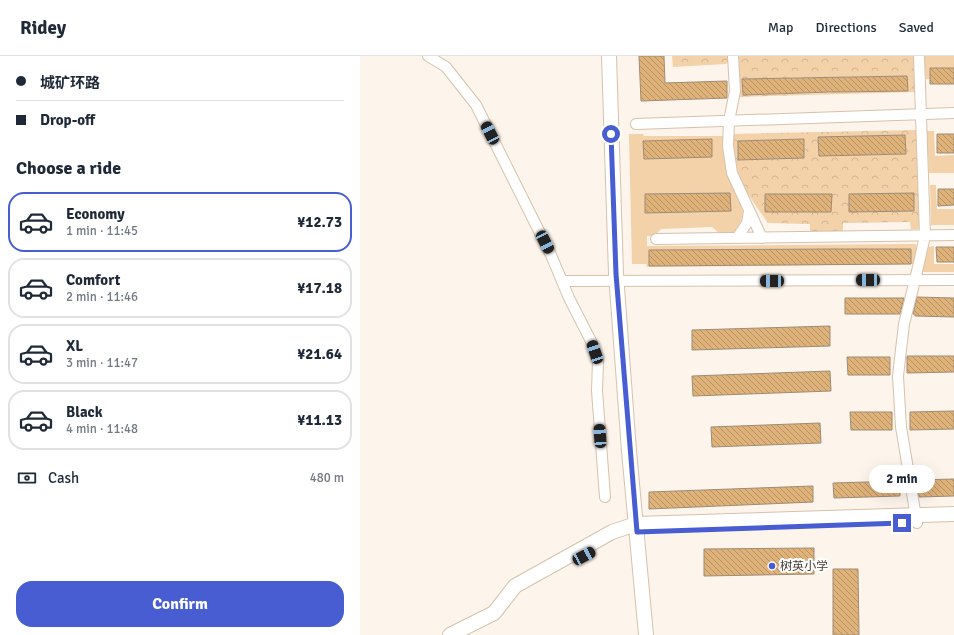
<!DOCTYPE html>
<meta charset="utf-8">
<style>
:root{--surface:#fff;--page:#f6f6f7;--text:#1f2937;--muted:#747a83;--line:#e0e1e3;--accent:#475dd1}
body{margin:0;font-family:Signika,"Noto Sans SC",sans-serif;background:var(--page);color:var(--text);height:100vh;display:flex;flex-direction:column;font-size:15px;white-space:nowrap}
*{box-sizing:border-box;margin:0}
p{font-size:13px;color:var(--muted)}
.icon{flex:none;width:22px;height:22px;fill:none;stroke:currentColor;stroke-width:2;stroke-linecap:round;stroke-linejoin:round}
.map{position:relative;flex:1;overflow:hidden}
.side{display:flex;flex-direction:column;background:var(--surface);width:360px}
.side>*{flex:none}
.top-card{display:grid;align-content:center;height:88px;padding:0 16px;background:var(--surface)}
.end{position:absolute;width:18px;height:18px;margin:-9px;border:5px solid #475dd1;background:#fff;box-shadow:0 0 0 2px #fff}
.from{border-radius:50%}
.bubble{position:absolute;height:28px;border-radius:14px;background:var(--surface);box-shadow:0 4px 16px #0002;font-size:13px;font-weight:800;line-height:28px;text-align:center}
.car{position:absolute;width:12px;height:24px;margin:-12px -6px;border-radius:5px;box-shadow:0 0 3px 1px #0007;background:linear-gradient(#222 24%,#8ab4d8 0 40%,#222 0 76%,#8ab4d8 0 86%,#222 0)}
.top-card b{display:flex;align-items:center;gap:14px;height:38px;font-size:15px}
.top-card b+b{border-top:1px solid var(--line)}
.top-card i{width:10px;height:10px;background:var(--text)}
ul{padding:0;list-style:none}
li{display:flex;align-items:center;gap:12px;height:60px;margin:0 8px 6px;padding:0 8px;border:2px solid var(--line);border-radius:16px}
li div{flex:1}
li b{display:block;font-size:15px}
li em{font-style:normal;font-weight:800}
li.active{border-color:var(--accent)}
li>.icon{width:36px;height:36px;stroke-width:1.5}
h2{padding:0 16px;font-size:18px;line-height:48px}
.pay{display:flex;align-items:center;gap:10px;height:44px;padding:0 16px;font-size:15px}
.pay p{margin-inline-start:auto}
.button{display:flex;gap:8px;margin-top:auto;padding:8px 16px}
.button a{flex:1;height:46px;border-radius:16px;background:var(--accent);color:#fff;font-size:16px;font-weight:800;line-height:46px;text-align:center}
header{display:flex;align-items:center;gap:24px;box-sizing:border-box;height:56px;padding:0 20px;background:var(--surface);border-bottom:1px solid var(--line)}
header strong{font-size:19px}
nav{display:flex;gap:22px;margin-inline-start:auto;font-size:14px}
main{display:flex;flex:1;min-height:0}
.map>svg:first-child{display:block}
</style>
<header>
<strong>Ridey</strong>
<nav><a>Map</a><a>Directions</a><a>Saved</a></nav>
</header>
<main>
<section class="side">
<div class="top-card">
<b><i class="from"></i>城矿环路</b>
<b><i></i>Drop-off</b>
</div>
<h2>Choose a ride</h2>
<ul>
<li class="active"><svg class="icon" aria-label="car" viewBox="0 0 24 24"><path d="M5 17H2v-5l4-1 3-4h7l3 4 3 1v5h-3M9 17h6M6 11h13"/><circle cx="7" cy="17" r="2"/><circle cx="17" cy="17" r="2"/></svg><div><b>Economy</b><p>1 min · 11:45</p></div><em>¥12.73</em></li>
<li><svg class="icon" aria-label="car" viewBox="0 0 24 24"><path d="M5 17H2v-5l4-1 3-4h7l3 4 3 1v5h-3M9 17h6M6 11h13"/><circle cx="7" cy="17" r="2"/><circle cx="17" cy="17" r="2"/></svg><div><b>Comfort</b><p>2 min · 11:46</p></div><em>¥17.18</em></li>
<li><svg class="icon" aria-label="car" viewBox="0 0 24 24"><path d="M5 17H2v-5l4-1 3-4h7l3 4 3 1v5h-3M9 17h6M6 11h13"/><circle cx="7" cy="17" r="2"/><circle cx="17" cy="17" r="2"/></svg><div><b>XL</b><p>3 min · 11:47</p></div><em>¥21.64</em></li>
<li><svg class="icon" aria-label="car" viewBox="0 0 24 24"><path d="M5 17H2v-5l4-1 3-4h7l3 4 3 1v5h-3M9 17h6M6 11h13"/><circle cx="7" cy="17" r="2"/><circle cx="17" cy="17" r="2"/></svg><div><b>Black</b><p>4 min · 11:48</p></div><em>¥11.13</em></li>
</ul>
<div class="pay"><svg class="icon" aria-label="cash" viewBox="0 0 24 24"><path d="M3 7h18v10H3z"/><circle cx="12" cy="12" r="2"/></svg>Cash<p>480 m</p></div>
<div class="button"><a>Confirm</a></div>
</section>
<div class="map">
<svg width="594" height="579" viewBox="0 0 594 579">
<defs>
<pattern id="park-crowns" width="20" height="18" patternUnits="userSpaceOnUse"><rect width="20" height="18" fill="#f3d1a9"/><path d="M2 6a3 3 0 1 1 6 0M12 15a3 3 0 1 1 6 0" fill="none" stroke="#d2b492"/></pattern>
<pattern id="building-back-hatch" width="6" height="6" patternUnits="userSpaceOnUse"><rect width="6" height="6" fill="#dfb27a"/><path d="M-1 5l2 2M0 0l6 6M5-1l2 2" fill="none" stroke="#b69265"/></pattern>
</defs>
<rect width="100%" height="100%" fill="#fdf4eb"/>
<path fill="#f3d1a9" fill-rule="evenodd" d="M564,0h30v23h-28z
M567,75h7l1,25 19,-1v18h-25z
M269,78h14l1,2h79l3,27 17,49 -2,9 -7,12 -14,1 -8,-7 -51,2 -6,7h-8v10l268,-2 2,2 -2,18 -268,3 -1,-3h-14zM551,193v15l-66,-14zM289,194h84v16h-84z
M570,129h6l1,24h17v16h-23z
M574,190v18h20v8h-33l7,-25z"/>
<path fill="url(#park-crowns)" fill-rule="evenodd" d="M312,0h57v4l-3,4 -53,3z
M378,0h176l2,36 -177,5zM547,20v15l-65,1v-15zM471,21v16l-88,2 -1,-16z
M557,74l3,95 -2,4h-7l-1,-7 -67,1v8l-33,1v-8l-42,-1c-23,-33 -35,-47 -35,-89zM545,79v19l-86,2 -1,-19zM443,83l1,19 -66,2v-19zM405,138h66v18h-66zM489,138h65v17l-65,1z"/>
<path fill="url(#building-back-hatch)" stroke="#9f8c76" d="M279,0h25l1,27 62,-2v17l-86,3z
M570,12h24v16h-24z
M547,20l1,15 -77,1 -88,3 -1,-16z
M577,78h17v19h-17z
M545,79l1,19 -87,2 -1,-19z
M352,83v18l-68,2 -1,-18z
M444,83v19l-66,2v-19z
M578,133h16v16l-16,1z
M370,137l1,18 -86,2v-19z
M554,137v18l-65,1v-18z
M405,138h67l-1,18h-66z
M576,191h18v15h-17z
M474,193h77v15l-262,2v-16z
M557,241l37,1v19l-39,-1v-2h-2z
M485,242h59l-4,16h-55z
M470,270v20l-138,4v-20z
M547,300h47v16l-47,1z
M487,301h43v18h-42z
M470,315l1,20 -138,5 -1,-20z
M594,355v18l-44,1v-18z
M490,356h42v18h-41z
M460,367l1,20 -109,4 -1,-20z
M594,423v17l-35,1 -3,-17z
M540,425v15l-66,2 -1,-15z
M453,430v16l-164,7v-17z
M454,492v26l-110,2v-27z
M473,513h25l1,66h-26z"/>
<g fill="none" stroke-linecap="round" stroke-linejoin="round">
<g stroke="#d6c2ab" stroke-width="12">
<path id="street" d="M68,0l18,11 30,38 75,150 18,43 23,45 6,19 -1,29 8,106
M373,0l2,35 -6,30 -1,25 4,27 30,65
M276,68l318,-11
M377,182l10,-15 2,-12
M296,183l298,-4
M202,225l392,-1
M557,467l-16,-96 -3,-51 6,-52 11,-44 10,-44 -6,-180"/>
</g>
<g stroke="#d6c2ab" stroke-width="16">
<path id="secondary" d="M249,0l7,218 13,177 17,184
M90,579l44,-22 21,-27 97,-54 24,-8 318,-10"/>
</g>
<use href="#street" stroke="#fff" stroke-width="10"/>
<use href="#secondary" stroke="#fff" stroke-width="14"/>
</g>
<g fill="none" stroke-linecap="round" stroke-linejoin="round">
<path stroke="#475dd1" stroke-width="5" d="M251,78l5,140 21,258 265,-9"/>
</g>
<circle fill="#475dd1" stroke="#fff" stroke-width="1.5" cx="412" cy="510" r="4"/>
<g text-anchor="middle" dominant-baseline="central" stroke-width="4" stroke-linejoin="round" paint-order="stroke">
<g font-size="12" fill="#443c32" stroke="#fff" text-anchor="start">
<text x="420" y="510">树英小学</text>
</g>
</g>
</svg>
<i class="end from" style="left:251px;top:78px"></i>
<i class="end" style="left:542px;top:467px"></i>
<div class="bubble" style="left:509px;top:409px;width:66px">2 min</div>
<i class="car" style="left:130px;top:77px;rotate:333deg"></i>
<i class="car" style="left:185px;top:186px;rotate:153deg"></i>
<i class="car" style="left:508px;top:224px;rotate:270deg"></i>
<i class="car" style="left:412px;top:225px;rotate:270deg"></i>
<i class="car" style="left:235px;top:296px;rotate:341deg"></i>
<i class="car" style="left:240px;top:380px;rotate:356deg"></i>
<i class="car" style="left:224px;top:500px;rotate:62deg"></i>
</div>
</main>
